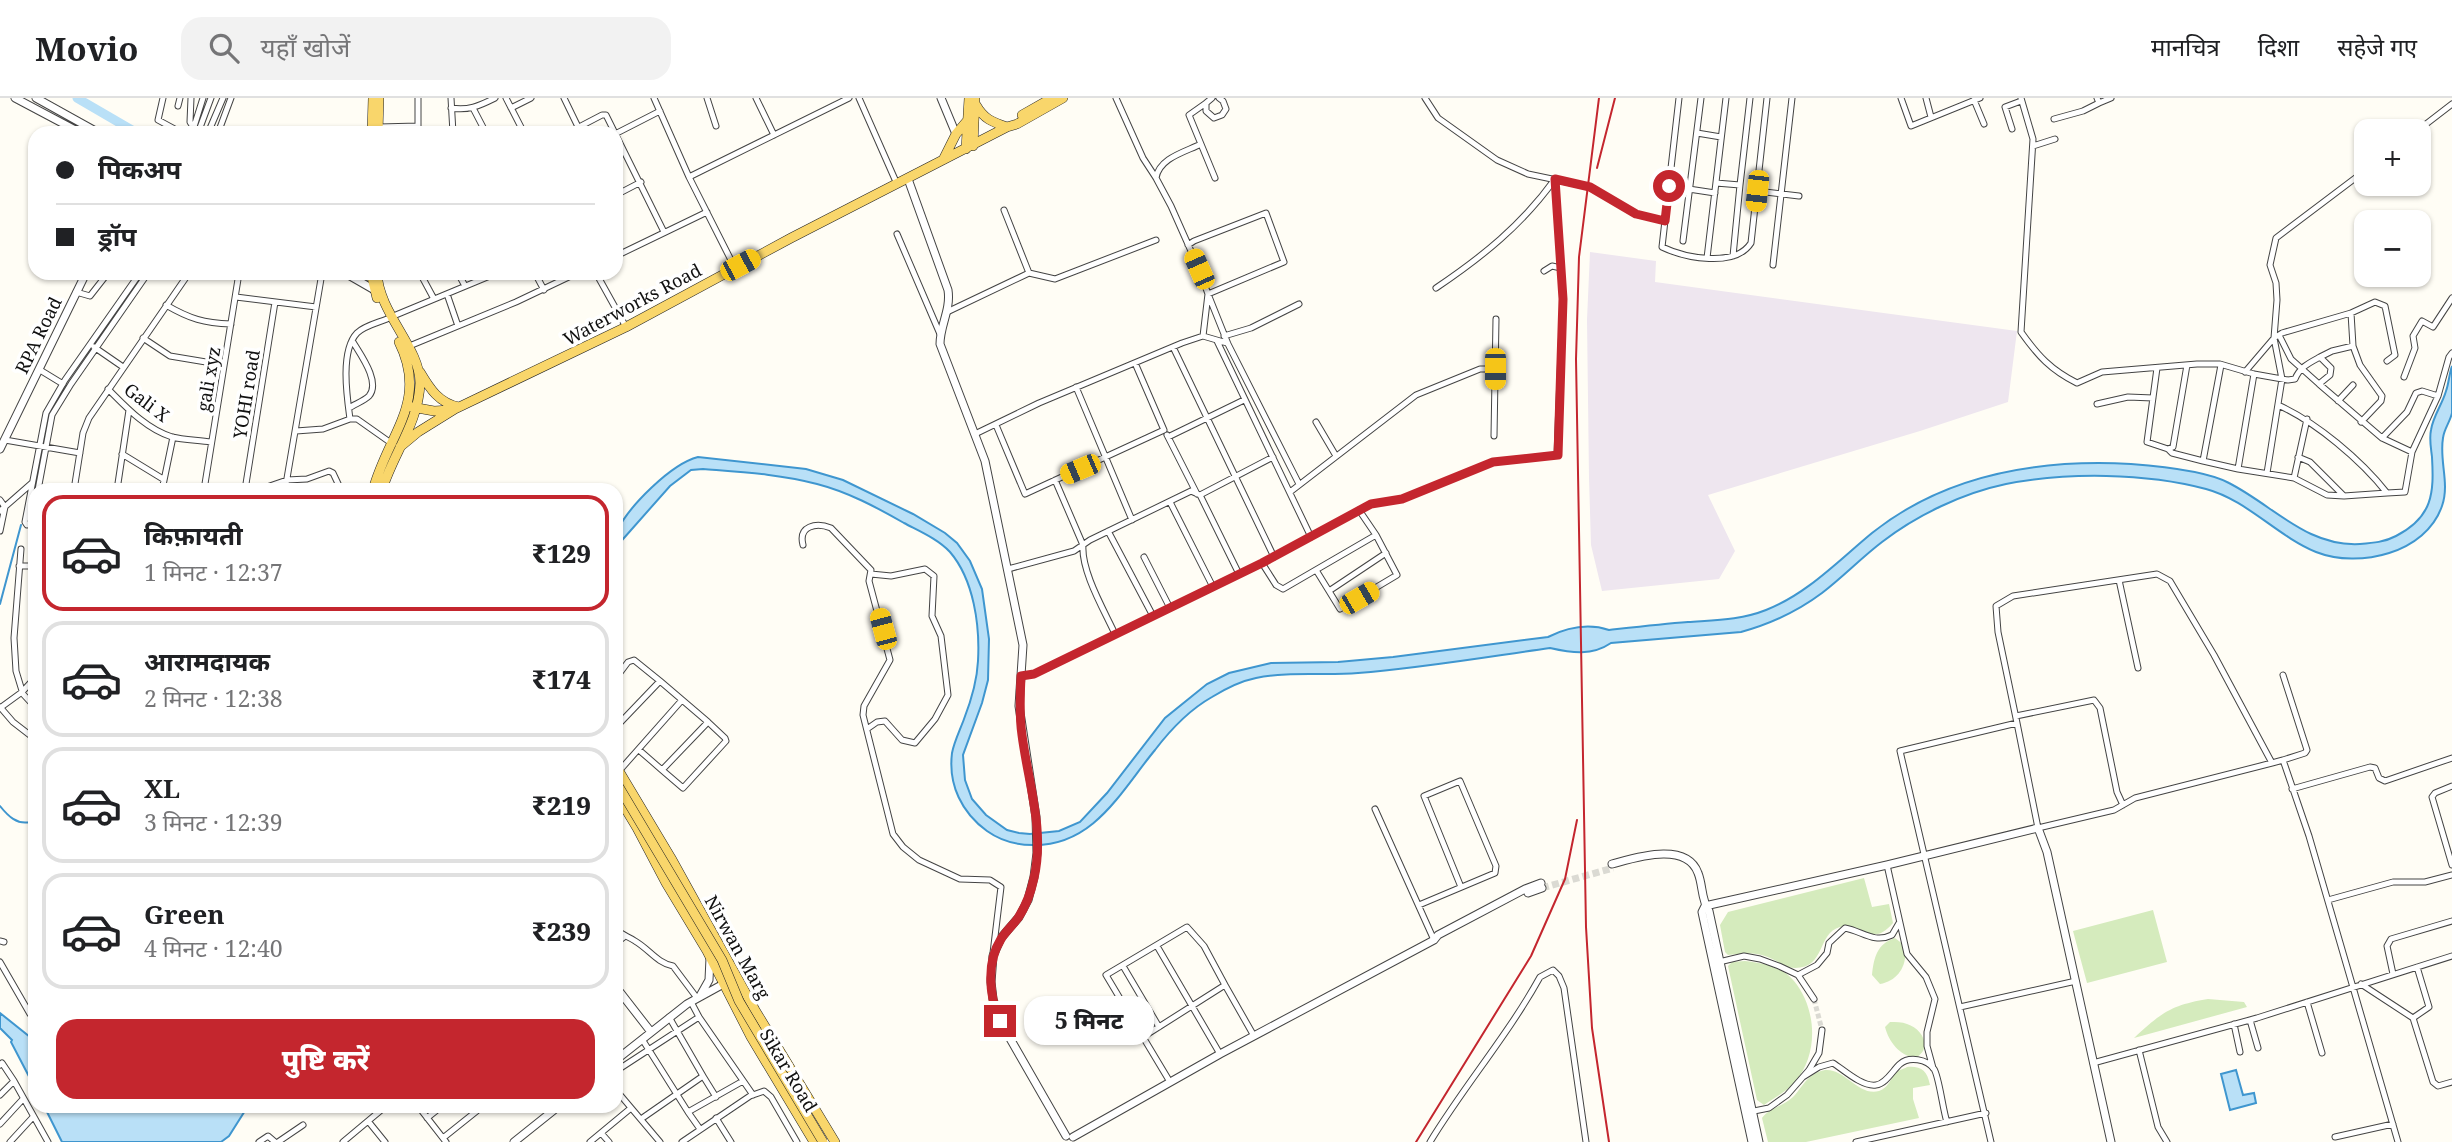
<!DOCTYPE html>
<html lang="hi">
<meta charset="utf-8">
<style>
:root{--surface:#fff;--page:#f2f2f2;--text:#202124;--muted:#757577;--line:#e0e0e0;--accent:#c4262e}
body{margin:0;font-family:"Noto Serif","Noto Sans Devanagari",serif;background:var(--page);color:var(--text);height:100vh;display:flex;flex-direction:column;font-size:26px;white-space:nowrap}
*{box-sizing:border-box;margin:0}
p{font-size:23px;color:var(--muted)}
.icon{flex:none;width:38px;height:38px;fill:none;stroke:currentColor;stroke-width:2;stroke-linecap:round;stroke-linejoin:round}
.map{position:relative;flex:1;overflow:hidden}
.details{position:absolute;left:28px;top:385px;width:595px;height:630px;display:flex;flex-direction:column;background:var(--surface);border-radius:21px;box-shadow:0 2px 5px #0004}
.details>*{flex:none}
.hud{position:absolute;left:28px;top:28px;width:595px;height:154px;border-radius:21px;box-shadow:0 2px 5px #0004;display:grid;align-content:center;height:154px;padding:0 28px;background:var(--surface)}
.buttons{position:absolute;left:2354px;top:21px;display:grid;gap:14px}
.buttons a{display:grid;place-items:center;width:77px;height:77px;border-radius:14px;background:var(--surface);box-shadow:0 2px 5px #0004;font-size:35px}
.end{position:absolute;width:32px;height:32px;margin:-16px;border:9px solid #c4262e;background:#fff;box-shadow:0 0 0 4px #fff}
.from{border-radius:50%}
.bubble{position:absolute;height:49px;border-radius:21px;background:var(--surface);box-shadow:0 2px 5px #0004;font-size:23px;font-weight:800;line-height:49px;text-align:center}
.car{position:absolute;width:21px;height:42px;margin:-21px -10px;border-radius:9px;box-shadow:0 0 5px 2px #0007;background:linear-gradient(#f5c518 24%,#345 0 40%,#f5c518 0 76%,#345 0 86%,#f5c518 0)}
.hud b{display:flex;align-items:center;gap:24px;height:66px;font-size:26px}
.hud b+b{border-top:2px solid var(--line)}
.hud i{width:18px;height:18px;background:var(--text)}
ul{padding:12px 0 0;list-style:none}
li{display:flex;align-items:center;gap:21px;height:116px;margin:0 14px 10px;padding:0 14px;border:4px solid var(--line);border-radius:21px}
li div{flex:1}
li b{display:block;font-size:26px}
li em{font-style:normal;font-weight:800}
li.current{border-color:var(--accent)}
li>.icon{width:63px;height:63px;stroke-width:1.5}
.primary-button{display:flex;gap:14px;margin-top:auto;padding:14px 28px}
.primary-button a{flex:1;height:80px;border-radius:21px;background:var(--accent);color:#fff;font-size:28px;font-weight:800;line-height:80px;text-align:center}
header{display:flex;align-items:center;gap:42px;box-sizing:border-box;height:98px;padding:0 35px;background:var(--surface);border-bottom:2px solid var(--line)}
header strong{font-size:33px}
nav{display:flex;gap:38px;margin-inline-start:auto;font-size:24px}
.search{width:490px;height:63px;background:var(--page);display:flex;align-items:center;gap:18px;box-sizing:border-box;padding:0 24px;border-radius:21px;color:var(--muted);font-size:26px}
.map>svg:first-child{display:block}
</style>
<header>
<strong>Movio</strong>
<div class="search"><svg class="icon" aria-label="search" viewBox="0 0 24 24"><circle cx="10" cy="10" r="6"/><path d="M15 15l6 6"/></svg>यहाँ खोजें</div>
<nav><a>मानचित्र</a><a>दिशा</a><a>सहेजे गए</a></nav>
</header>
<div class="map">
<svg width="2452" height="1044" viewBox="0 0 2452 1044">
<rect width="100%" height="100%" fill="#fffdf5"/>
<path fill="#eee6ef" d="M1590,154l66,9 -1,21 362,49 -9,71 -88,29 -212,64 27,56 -16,28 -117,12 -11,-46 -2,-67 -2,-158z"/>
<path fill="#d5ebbd" d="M1864,780l8,29 17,-3 4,19c-22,26 -30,-2 -53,4 -23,6 -14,41 -45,41 -11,0 -19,-9 -30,-12 -12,-4 -25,-2 -37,-1l-3,-3 -5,-27 8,-13z
M2153,812l14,52 -80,21 -14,-52z
M1895,840l9,7c5,18 -5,36 -24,39l-8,-9c2,-18 5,-31 23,-37z
M1745,863c17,2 37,5 49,20 23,28 25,73 1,101 -7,9 -22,16 -31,23l-7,-5 -29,-134 4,-4z
M2208,901l36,3 3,5 -113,31c27,-25 37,-33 74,-39z
M1890,924c6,0 12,0 17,2 16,5 26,25 8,34 -16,-3 -26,-16 -30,-31z
M1907,969c14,-1 20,3 23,18l-17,3v11l6,19 -113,24h-38l-6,-24c7,-10 22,-12 31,-21 6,-6 10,-14 17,-20 29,-24 44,21 69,14 10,-3 11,-13 18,-19 3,-3 7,-3 10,-5z"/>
<path fill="#b9e0f7" stroke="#3f96cf" stroke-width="2" d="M2452,268c0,14 0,33 0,47 -2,9 -8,16 -9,25 -4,23 7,45 -1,68 -16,47 -83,63 -126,46 -39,-16 -69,-52 -110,-63 -60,-16 -139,-17 -200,-5 -43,9 -89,31 -124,58 -21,16 -39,35 -60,51 -24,18 -52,31 -81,39l-130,11c-19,13 -39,10 -61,5 -64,9 -128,20 -192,25 -32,3 -70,-2 -102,5 -15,3 -31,11 -44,19 -23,13 -41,32 -57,53 -34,41 -61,96 -122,95 -16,0 -32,-4 -46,-14 -25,-18 -39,-46 -35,-78 2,-11 8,-23 12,-34 7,-18 13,-38 14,-58 2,-35 -4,-81 -28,-109 -12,-13 -31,-21 -46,-29 -28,-16 -56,-31 -87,-39 -37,-10 -76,-12 -114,-15l-12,1 -21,16 -54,61c0,-5 -1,-12 1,-16 12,-25 54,-67 81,-74l108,12 37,11 70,34 32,19 12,10 13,18 12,28 7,50 -1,41 -6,23 -19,52 2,25 7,19 14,16 21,15 12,3 11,1 29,-3 21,-9 27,-29 58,-75 42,-34 22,-11 42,-10 67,-1 55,-5 155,-20c20,-10 40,-14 61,-7 27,-3 53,-6 79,-8 27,-2 53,-2 78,-12 41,-16 72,-49 106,-77 74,-59 168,-74 259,-69 26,2 76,7 98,19 45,23 78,64 131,61 13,-1 25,-2 36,-8 37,-19 38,-43 36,-79 -1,-9 -3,-18 -1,-27 2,-14 11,-25 15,-39 3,-8 3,-17 6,-25z
M0,915l35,28v47l-24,-46 1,-2 -12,-12z
M2236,972l7,25 11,-2 2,10 -26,7 -9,-36z
M44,1008h204l-19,30 -8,6h-159z"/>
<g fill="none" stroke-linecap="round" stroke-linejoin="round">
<path stroke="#3f96cf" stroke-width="2" d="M0,506l21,-79
M0,708c8,10 17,19 30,16l5,5"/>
<path stroke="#b9e0f7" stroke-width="9" d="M77,0l60,35"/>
<path stroke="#dbdad3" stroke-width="5" stroke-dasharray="5 2.5" stroke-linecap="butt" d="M1814,901l8,31"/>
<path stroke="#dbdad3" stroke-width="7" stroke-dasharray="7 3.5" stroke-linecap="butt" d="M1542,790l71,-20"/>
<g stroke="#444" stroke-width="7">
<path id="minor" d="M163,0l-5,22 24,13
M191,0l-1,24 4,6
M451,0l2,35
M506,0l18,35
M564,0l17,35
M654,0l35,79 46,91
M707,0l9,28
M756,0l18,37
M859,0l38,86
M1116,0l27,60 13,20 15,28 28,63 9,25 -5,42
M1212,0l-6,5v8l8,7 8,-3 4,-6 -3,-8 -4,-3
M1425,0l13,20 59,42 31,14 62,13 46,27 29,7
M1679,0l-17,149c23,11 73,21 89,-4l16,-145
M1901,0l10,28 69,-28
M1926,0l5,19
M2021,0l12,41 -12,193c17,24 30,38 56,51l25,-11 95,-8h23l34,10 34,6 7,-1c5,-12 14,-16 25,-22l11,11 -1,7 -11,9 -28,-25 -12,-24
M2097,0l2,5 12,-5
M1974,2l10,24
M1206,5l-17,12 26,63
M178,8l2,-8
M451,10c17,3 28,-2 44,-10
M473,10l13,25
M511,10l20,-10
M2054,21l29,-8 16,-8
M379,29l39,-1
M579,29l23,-12h4l58,117
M2012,31l-7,-22 16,-6
M2417,33l35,-27
M192,35l11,-35
M198,35l13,-35
M208,35l15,-35
M218,35l13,-35
M418,35v-35
M617,35l43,-22
M1697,35l24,4
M2033,48l22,-7
M689,79l160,-79
M1156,80c3,-20 29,-26 45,-34
M1716,85l24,2 10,-87
M1669,88l46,7
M1757,93l42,5
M616,97l25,-13
M1004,112l25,63
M897,136l43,100
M1683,143l18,-143
M1188,147l6,-4 72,-28 18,49 -76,32 20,50 71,140
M616,158l91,-44
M1733,158l7,-71
M1707,160l19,-160
M1773,167l19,-167
M1544,173l8,-5 9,2
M420,175l14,26
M458,175l7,13
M535,175l9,17
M596,175l30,54
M1436,190c46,-31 86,-63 119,-109
M76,194l14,4 18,-23
M447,196l11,32
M236,199l80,10
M166,207c24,14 38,18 65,19
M947,214l82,-39 26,6 101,-39
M2351,215l24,-11 10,4 10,49 -8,6
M391,219l106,-44
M1224,238l27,-8 48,-24
M143,240l27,18 54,9
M1217,243l94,196
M2353,248l7,19 22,31 -1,5 -20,21
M94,249l29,20
M407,249l109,-45 61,-29
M1173,249l101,210
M2221,267l-18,96 35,8 16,-95
M2157,270l-10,74 21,7 4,4 31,8
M40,272l23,14
M2245,274l29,-34 3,-38 -1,-17 -6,-18 6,-27 90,-68
M2404,279l11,-29 -2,-12 9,-15 11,6 19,-29
M2319,286l63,54 30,14 -7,40 -18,1
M1076,289l56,133
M108,291c18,18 38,40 64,48 12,3 27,3 39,5
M2338,303l15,-16
M2097,306l31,-7 25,1
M2278,307c38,17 83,55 109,88l-43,3
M349,310c6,-4 15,-7 20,-12 12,-14 -9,-42 -16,-54
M350,321c-3,-22 -10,-68 7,-86 7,-7 20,-10 30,-14
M1316,324l20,34
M996,327l29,69 139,-64 -29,-67
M296,333l27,-2 27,-10h7l34,24
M975,336l64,-31 143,-60 21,-7 24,7
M1167,337l30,59
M1494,338l2,-117
M1168,339l76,-37
M2382,340l25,-26 9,-19 6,-2 16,5
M5,342l75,13
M2168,351l5,-2 14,-82
M2412,354l26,-56 11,-39 3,-4
M122,356l41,25
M2238,371l56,9 13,-59
M2267,375l15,-94 -8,-41 8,-5 69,-20 2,33 -21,5 -12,6
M2294,380l33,17 17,1 -34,-34 -12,-5
M1055,382l28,65c-2,26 21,65 32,89
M38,392l14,-75 19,-31 77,-111
M74,392l9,-57 6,-15 100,-145
M117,392l12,-80
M162,392l11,-53
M204,392l35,-217
M245,392l30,-188
M258,392l29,-10 20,-1 22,-8 4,2 8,17
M285,392l37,-217
M1290,394l126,-97 64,-26h15
M1200,397l73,-38
M0,402l5,7 -5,24
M1170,404l43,85
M35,408l-3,17 -5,2 -2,-3 21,-109 19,-33 75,-107
M0,413l32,-28
M1108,433l45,85
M803,447c-5,-19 13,-23 28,-17l40,42 -2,11 21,79 -26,46 -1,9 30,119 10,13 16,13 41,19 30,1 11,7 -8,66
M21,451l-7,89 2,33 7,23 12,13
M1144,459l26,51
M1262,465l14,22 7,4 93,-54 -17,-25
M19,468h16
M1008,471l66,-18 16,-11 101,-49 9,4 39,79
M1316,472l24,39 57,-34 -21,-40
M2119,482l19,88
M1329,493l57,-38
M2283,577l24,75 -2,3 -22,7
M1021,578l13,-2 228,-111 109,-59 31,-5 91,-37 64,-7 6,-156 -8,-120
M616,580l12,-16 6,-2 26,21
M0,609l13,15 22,17
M0,610l22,-16 13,-14
M2016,618l78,-16 6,8 17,84 6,13
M2017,625l-19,-91 -2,-26 17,-10 144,-22 13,7 44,74 58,108 11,-3 26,76 89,306
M616,629l44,-46 48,41 -46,48 21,18 43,-47 -1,-3 -17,-16
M867,631l10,-7 8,-1 17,19 13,3 20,-24 13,-24 -7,-59 -9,-20 2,-40 -9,-7 -34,7 -20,-2
M639,652l23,20
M620,672l62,-70
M2452,688l-17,7 -3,4 20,68
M2292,691l78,-22 5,1 4,10 6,3 67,-23
M1375,711l59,131
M1887,767l20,89 19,23 9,22 -8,33v14l6,22
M2328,802l65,-18h32l27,-7
M1419,807l76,-32 1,-7 -36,-85 -36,15 37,91
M616,831c7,7 12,7 19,12 14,8 22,22 38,25l24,32
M0,843l4,1
M616,845l8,-6
M1157,848l63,108
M0,864l30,52
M1719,864l25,-6 16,3 19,7 19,9 16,24
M1123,868l36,61
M2393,876l-6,-28 4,-7 61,-18
M1798,877l19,-10 10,-12 2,-10 16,-15c17,3 29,16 47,7l7,-12
M2361,886l52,34 20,64 5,4 14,-4
M691,904l8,15 54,78
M2307,904l15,51
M1960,909l116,-26
M669,919l34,59
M2413,920l16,-11 -12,-40
M2250,922l8,28
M2234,926l6,28
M1143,939l-37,-62 81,-48 17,19 21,39
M642,941l46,73 55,-31
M2139,952l19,77 9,15
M2093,965l164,-45 195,-62
M0,967l2,-2 12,18
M616,973l83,-54
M1803,979l16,-10 14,-4c11,7 29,24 43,22 10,-1 17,-15 24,-21 9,-8 27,-5 34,5 5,7 9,42 13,53
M1170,984l-27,-45 82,-52 29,51
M616,992l44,52
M0,997l14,-14 34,61
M418,1008l28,36
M544,1008l6,7
M688,1014l12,17
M1749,1014l20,-4 18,-13 22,-25 10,-17 3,-23
M427,1020l15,-12
M716,1020l15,24
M641,1021l62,-43 13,21
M368,1023l17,21
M0,1026l23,-25
M601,1035l8,9
M2335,1039l58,-13
M443,1040l40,-32
M10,1044l23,-25
M259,1044l9,-6 7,6
M278,1044l25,-17
M343,1044l43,-36
M590,1044l41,-34
M682,1044l68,-46 14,-5 7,6 26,45
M1430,1044c34,-56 78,-107 110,-165l13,-7 6,6 5,12 22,154
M1856,1044l130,-29
M1991,1044l-91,-391 117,-28 21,105 76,-18 21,-12 137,-35"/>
</g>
<g stroke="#444" stroke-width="9">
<path id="tertiary" d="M15,0l66,35
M36,0l63,35
M941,0l15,36
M908,81l40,111c3,20 -8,35 -8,54l45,117 38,184 -4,61 17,111 1,36 -3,24 -6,23 -9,17 -18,21 -8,18 -2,26 2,17 7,22 66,115
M345,175l33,19
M0,351l86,-176
M1612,766c23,-6 74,-23 86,9 5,12 3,27 11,38l50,231
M1528,795l14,-5
M1705,808l182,-41 151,-37 9,24 64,290
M1705,808l-3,6 50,230
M616,889l35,45
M700,898l9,-16 1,-22
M616,962l71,-56 40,-22
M1073,1039l147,-83 214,-114 4,-5 87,-46 16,-6
M514,1044l45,-36"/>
</g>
<g stroke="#222" stroke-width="10">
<path id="primary" d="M976,7c8,14 16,17 31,22
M1022,17l30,-17
M372,35l1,-35
M378,35l1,-35
M973,48l2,-48
M966,51l3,-51
M943,62l13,-26 11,-13
M371,175l6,25
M377,175c2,41 43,74 43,110 -1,39 -27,71 -38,107
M420,274c10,17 19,31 39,35
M412,309l22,4 16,-1
M400,349l18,-15 37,-23 171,-82 165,-89 216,-111 10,-3 46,-26
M373,392c15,-56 56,-88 26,-148
M616,668l55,92 84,152 80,132
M616,695l21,35 29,55 41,68 44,86 63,105"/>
</g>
<use href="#minor" stroke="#fff" stroke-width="5"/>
<use href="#tertiary" stroke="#fff" stroke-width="7"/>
<use href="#primary" stroke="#f9d66b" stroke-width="9"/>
<path stroke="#c4262e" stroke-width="2" d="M1599,0l-20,159 -3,102 10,568 6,101 17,114
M1597,70l18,-70
M1416,1044l115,-186 34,-77 12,-59"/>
<g stroke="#222" stroke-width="10" stroke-linecap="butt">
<path id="primary-bridge" d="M616,684l106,178 17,41 84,141"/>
</g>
<use href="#primary-bridge" stroke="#f9d66b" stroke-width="9"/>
</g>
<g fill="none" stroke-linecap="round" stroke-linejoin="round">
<path stroke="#c4262e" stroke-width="9" d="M1000,923c-11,-25 -14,-58 1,-82 5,-8 12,-14 17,-21 8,-12 13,-26 16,-40 11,-48 -6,-96 -12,-143 -3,-20 -2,-39 -1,-59l13,-2 228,-111 109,-59 31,-5 91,-37 65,-7 5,-156 -8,-120 35,8 46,27 29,7 4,-35"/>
</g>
<g text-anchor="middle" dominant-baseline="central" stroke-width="7" stroke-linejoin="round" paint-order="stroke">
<g font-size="18" fill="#111" stroke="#fff">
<text transform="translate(632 206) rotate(-28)">Waterworks Road</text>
<text transform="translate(38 237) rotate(-64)">RPA Road</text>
<text transform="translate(208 281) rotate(-80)">gali xyz</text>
<text transform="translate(246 296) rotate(-81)">YOHI road</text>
<text transform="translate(147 304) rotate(37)">Gali X</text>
<text transform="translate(738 849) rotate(61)">Nirwan Marg</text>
<text transform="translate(789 972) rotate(59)">Sikar Road</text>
</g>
</g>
</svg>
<div class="buttons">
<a>+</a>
<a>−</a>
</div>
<i class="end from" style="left:1669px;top:88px"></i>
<i class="end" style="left:1000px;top:923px"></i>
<div class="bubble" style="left:1024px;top:898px;width:130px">5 मिनट</div>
<i class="car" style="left:1757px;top:93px;rotate:186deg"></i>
<i class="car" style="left:740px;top:167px;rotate:62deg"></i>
<i class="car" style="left:1199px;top:171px;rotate:336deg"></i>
<i class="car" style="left:1495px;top:271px;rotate:180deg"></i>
<i class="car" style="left:1080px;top:371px;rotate:247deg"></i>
<i class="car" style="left:1359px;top:500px;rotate:60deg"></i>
<i class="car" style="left:883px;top:531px;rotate:345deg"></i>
<div class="hud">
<b><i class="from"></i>पिकअप</b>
<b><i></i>ड्रॉप</b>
</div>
<section class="details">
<ul>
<li class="current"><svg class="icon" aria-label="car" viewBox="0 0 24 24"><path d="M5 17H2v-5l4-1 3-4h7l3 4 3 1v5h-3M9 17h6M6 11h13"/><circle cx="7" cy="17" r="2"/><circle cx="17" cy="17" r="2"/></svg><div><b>किफ़ायती</b><p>1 मिनट · 12:37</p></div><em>₹129</em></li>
<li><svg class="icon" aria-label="car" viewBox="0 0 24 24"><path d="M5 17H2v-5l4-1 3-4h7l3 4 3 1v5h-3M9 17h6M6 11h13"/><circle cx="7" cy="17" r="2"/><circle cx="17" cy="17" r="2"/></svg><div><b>आरामदायक</b><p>2 मिनट · 12:38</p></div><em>₹174</em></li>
<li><svg class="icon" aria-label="car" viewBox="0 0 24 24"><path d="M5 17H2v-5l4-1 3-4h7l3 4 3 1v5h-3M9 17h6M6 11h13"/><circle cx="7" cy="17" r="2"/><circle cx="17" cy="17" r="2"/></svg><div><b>XL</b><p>3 मिनट · 12:39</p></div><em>₹219</em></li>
<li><svg class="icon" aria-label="car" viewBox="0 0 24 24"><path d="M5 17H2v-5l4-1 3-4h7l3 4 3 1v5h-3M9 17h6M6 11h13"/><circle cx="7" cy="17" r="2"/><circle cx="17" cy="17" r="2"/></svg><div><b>Green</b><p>4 मिनट · 12:40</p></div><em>₹239</em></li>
</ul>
<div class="primary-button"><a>पुष्टि करें</a></div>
</section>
</div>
